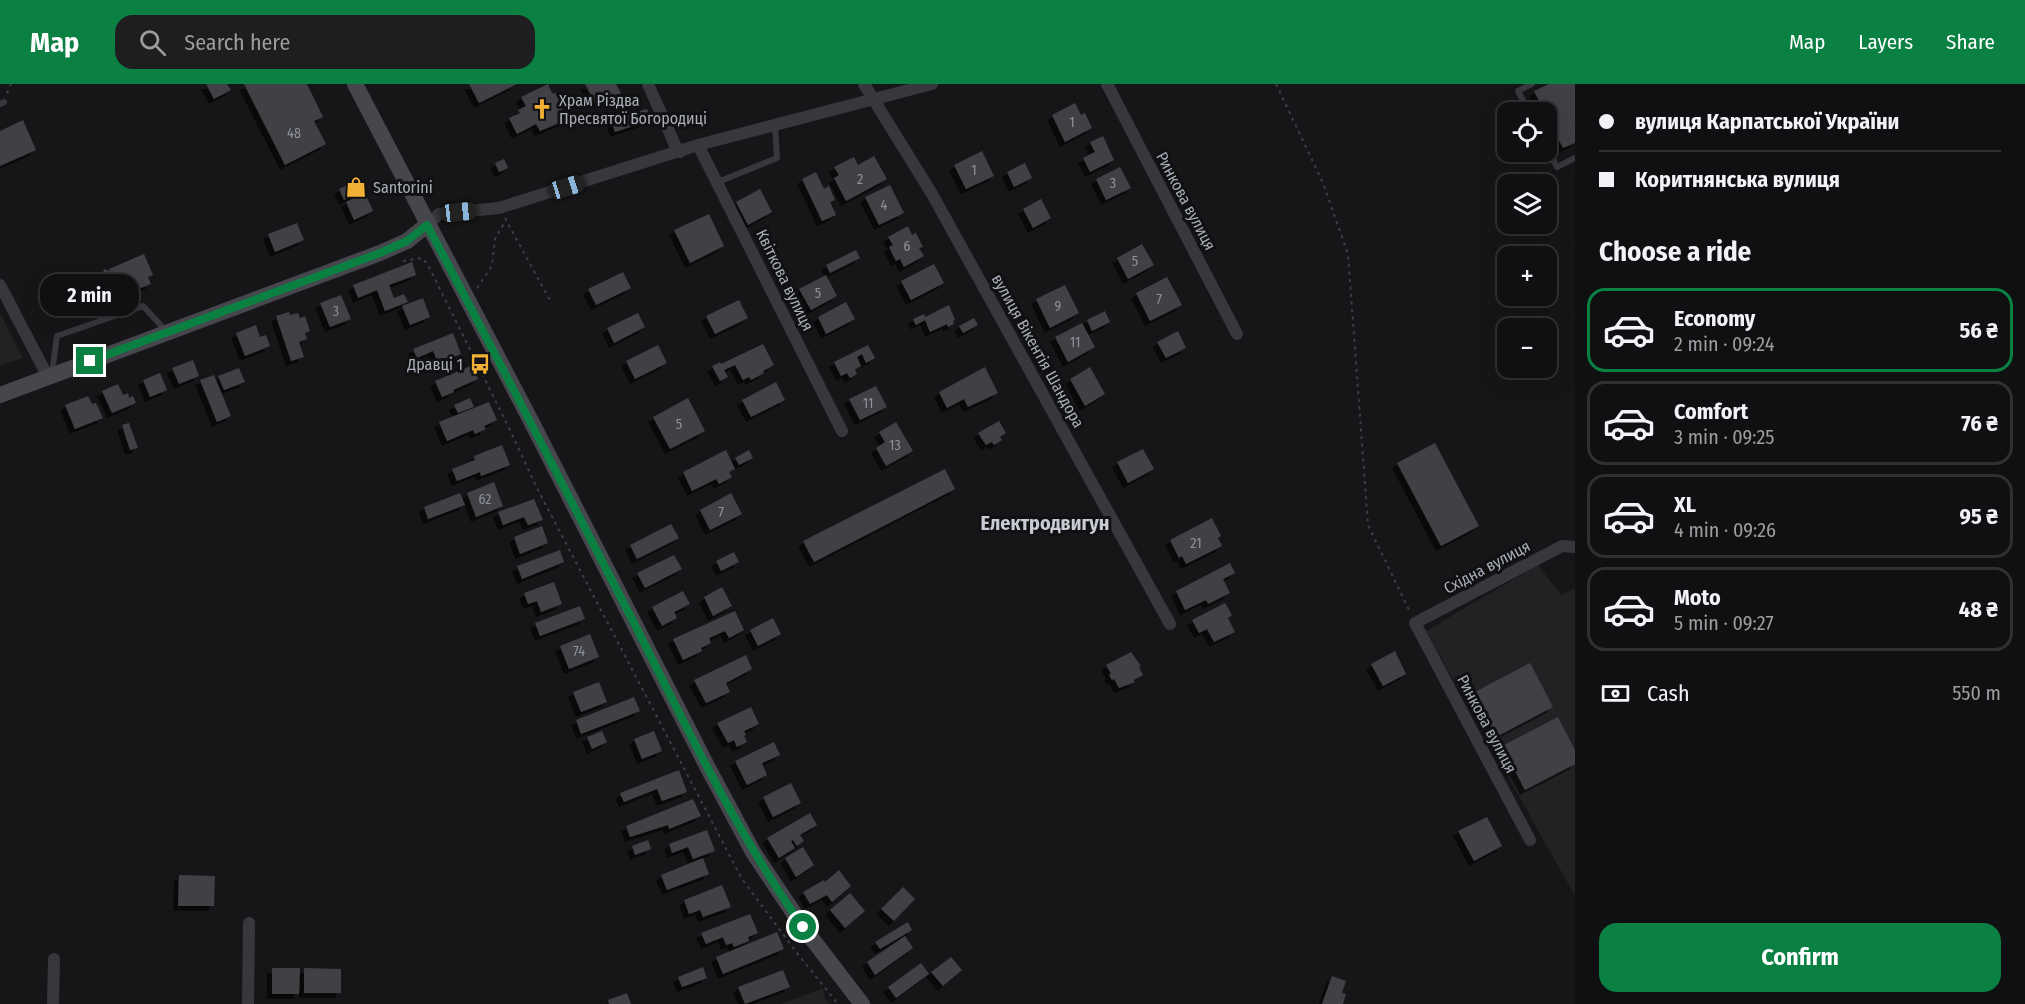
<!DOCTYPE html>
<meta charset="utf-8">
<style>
:root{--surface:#101012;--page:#1e1e20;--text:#f1f3f6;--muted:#9c9d9f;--line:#303032;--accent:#0b8043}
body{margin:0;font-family:"Fira Sans Condensed",sans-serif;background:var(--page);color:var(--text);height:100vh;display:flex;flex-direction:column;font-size:22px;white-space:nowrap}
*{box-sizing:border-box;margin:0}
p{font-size:20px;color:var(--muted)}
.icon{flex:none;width:33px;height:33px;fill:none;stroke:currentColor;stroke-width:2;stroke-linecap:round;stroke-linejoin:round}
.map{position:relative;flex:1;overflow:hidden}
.sheet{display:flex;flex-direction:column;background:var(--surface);width:450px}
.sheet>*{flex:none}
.top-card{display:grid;align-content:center;height:132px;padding:0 24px;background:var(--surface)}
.fabs{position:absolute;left:1497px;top:18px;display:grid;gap:12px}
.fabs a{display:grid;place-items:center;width:60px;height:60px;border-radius:12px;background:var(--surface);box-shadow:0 6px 24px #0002,0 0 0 2px var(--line);font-size:30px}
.end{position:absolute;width:27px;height:27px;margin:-14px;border:8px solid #0b8043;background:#fff;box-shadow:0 0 0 3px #fff}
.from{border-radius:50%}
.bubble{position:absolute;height:42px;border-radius:18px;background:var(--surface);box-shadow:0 6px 24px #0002,0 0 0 2px var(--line);font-size:20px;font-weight:700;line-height:42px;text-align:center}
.car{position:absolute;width:18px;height:36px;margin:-18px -9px;border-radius:8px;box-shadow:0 0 4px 2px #0007;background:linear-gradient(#222 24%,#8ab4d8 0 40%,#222 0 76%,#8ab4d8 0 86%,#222 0)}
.top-card b{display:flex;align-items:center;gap:21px;height:57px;font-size:22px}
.top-card b+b{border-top:2px solid var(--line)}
.top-card i{width:15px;height:15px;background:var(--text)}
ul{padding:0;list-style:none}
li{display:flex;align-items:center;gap:18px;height:84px;margin:0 12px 9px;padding:0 12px;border:3px solid var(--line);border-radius:18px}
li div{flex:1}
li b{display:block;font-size:22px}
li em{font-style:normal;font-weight:700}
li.selected{border-color:var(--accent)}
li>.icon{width:54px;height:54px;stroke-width:1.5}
h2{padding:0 24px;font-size:27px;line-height:72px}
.pay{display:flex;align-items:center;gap:15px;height:66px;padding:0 24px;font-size:22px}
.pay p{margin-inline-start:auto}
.action{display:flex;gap:12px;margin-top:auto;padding:12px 24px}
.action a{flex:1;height:69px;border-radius:18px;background:var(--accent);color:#fff;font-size:24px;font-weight:700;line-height:69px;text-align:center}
header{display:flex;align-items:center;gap:36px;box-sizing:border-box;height:84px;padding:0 30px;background:var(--accent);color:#fff}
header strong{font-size:28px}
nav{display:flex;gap:33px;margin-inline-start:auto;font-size:21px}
.search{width:420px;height:54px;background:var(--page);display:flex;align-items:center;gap:15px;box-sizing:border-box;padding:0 21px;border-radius:18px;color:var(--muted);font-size:22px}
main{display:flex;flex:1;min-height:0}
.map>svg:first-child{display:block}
</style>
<header>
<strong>Map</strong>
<div class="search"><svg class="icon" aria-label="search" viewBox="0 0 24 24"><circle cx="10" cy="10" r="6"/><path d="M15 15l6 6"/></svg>Search here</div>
<nav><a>Map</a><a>Layers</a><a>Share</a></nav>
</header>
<main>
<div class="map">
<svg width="1575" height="920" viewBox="0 0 1575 920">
<defs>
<filter id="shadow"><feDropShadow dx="-5" dy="5" stdDeviation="0" flood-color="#0009"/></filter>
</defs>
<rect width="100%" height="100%" fill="#161618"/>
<path fill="#222225" d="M0,229l23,45 -23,8z
M1538,481l23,30 14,-6v307l-149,-265z
M823,904l2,10 5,6h-49z"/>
<path fill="#404145" filter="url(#shadow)" d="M206,0h21l4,6 -17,9z
M244,0h63l16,33 -9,4 12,23 -41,21z
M469,0h48l-38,19z
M548,0l4,9 9,1 3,4 2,6 -6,8 4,9 -24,10 -4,-7 -19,10 -8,-16 11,-5 -2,-3 8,-4 -5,-9z
M585,0h31l5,9 -25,12z
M1549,0h26v59l-12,5 -29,-57z
M1075,19l6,12 4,-2 7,15 -27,14 -13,-27z
M647,25l4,11 -36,12 -4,-12z
M23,36l13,30 -36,16v-35z
M1103,52l11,24 -24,12 -7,-14 12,-6 -5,-10z
M982,67l12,25 -28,13 -12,-24z
M874,72l13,23 -41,22 -12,-23 5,-3 -5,-8 20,-10 4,8z
M504,75l4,9 -9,4 -4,-9z
M1025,79l7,15 -18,9 -7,-15z
M1120,83l11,21 -25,12 -10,-21z
M816,88l8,17 5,-3 6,14 -5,2 6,13 -14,6 -20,-42z
M359,95l5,11 -20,10 -5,-11z
M890,101l14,28 -25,12 -14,-28z
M760,105l12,23 -24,13 -12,-23z
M365,109l8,18 -19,9 -8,-18z
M1041,115l10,19 -18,10 -10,-19z
M709,130l15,32 -34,17 -16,-33z
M297,139l7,17 -29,12 -7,-18z
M908,142l4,9 4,-2 7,14 -4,1 5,8 -20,11 -4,-8 -4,2 -7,-14 4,-2 -5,-8z
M1142,160l12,21 -26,14 -11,-21z
M856,166l4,8 -30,15 -4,-8z
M144,170l9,21 -5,2 3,7 -18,7 1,2 -42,18 -4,-2 6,-22 5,2 5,-20 6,2 -1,-2z
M412,178l4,13 -27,10 5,13 10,-4 4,8 -23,9 -8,-21 -19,8 -5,-13z
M934,180l10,19 -33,17 -10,-19z
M623,188l8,16 -35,17 -8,-16z
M826,191l11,21 -26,14 -12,-21z
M1167,193l15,28 -32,16 -14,-28z
M1065,201l14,28 -29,15 -14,-29z
M341,211l10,24 -21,8 -10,-24z
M423,214l7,19 -20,8 -8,-19z
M739,216l9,18 -33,16 -9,-18z
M846,218l9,17 -29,15 -8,-17z
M949,221l6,15 -2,1 1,3 -6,3 -1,-3 -17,8 -5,-12 -9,5 -3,-6 11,-5 1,3z
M1105,227l5,11 -18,9 -5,-11z
M289,228l1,3 8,-2 2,5 5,-2 5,15 -5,2 2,6 -8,3 5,15 -13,4 -15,-45z
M638,229l7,14 -31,16 -7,-15z
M974,234l4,7 -15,8 -4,-7z
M1082,239l13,24 -27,15 -13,-25z
M256,241l4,12 6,-2 4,11 -25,10 -9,-23z
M1178,247l8,17 -20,10 -9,-16z
M453,249l8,21 -23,9 -5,-12 -16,7 -4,-9z
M763,260l11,21 -11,6 1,2 -13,7 -2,-3 -6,3 -8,-15 -11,5 4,7 -8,4 -8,-15 8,-4 1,2z
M658,261l9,18 -32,16 -9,-18z
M868,261l7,13 -9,5 -4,-9 -5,3 4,9 -6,3 2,5 -7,4 -3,-5 -6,3 -7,-14z
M193,276l6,16 -20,8 -7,-16z
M473,281l5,14 -25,11 1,2 -12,5 -7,-16z
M985,283l13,26 -30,14 -4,-8 -17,9 -8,-16z
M1090,283l15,27 -20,12 -15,-27z
M239,284l6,14 -21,8 -6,-14z
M160,289l7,17 -17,7 -7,-17z
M214,291l17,41 -14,6 -17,-42z
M776,298l9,18 -34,17 -9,-17z
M118,300l5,11 5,-2 1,5 4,-2 3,7 -24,10 -10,-22z
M876,302l11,21 -27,13 -11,-21z
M88,312l4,8 4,-1 7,15 -28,11 -10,-24z
M470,314l4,9 -16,6 -4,-8z
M688,314l17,33 -35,18 -17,-32z
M489,318l8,18 -13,6 2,3 -11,5 -2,-4 -26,11 -8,-19z
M999,337l7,12 -6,4 2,3 -8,5 -2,-3 -6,3 -8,-12z
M896,338l17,29 -27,15 -10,-18 9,-6 -6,-10z
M129,339l9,25 -8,2 -8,-25z
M1435,359l44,83 -38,20 -44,-83z
M502,361l8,20 -29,11 -1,-4 -23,9 -5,-12 23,-9 -1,-4z
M1143,365l11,20 -26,14 -11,-21z
M726,366l9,19 -6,3 3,5 -13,7 -3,-5 -24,12 -9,-19z
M749,366l4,8 -14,7 -4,-7z
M945,385l10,20 -141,73 -11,-21z
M494,398l9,24 -27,11 -9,-24z
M460,409l5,12 -37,14 -4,-12z
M731,409l11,21 -32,16 -10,-20z
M534,415l9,21 -15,5 -4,-8 -21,8 -5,-13z
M1212,434l9,18 -3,2 4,8 -36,18 -4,-8 -3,2 -9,-18z
M671,440l8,14 -42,21 -7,-14z
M542,442l6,17 -28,11 -6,-17z
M560,466l4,12 -42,17 -5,-13z
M734,468l5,10 -18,9 -5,-10z
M674,471l8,14 -37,19 -8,-15z
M1230,479l5,10 -12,6 7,14 -22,11 -2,-4 -21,10 -9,-19z
M554,498l8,22 -21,8 -4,-11 -9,3 -4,-11z
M722,503l10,19 -19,10 -9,-19z
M683,507l7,13 -16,8 3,6 -15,8 -10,-19z
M1225,519l7,12 -4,3 7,14 -21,10 -7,-13 -8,4 -7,-13z
M580,522l5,13 -45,17 -5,-13z
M735,527l9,19 -15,8 -4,-7 -16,7 2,5 -10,5 1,3 -19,9 -10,-21z
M773,534l8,16 -23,12 -8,-16z
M590,550l9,23 -30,12 -9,-23z
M1395,567l11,23 -23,12 -12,-22z
M1131,568l10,14 -2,1 4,8 -9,5 1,2 -16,6 -5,-9 -2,1 -3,-5 2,-1 -5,-9z
M746,571l6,14 -26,14 4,9 -24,11 -12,-23z
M1530,579l23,44 -57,30 -23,-44z
M599,598l8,20 -26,10 -8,-20z
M634,613l6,14 -59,23 -5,-14z
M751,623l8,17 -15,7 2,4 -2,1 3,6 -10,5 -3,-7 -6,3 -11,-20z
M1558,633l17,33v14l-50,26 -23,-44z
M602,647l5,11 -15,7 -5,-12z
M654,647l8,20 -20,8 -8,-20z
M774,658l6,13 -18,8 5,12 -20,10 -12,-24z
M679,686l8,22 -25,9 -5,-12 -33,13 -4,-9z
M791,699l10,20 -28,14 -10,-20z
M693,715l8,17 -32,13 -1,-4 -38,12 -4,-11z
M810,729l7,12 -17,10 4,6 -7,5 -4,-6 -2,1 4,7 -16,10 -12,-20z
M1487,733l15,29 -28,15 -16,-30z
M707,746l8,21 -22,8 -5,-12 -16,6 -3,-9z
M648,756l3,9 -16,6 -3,-9z
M803,763l11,18 -18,12 -11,-19z
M703,774l6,16 -42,16 -6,-15z
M839,786l12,16 -19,16 -5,-7 -17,9 -7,-12 21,-12 1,2z
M179,791l36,1 -1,30h-36z
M722,801l9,22 -28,10 -3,-7 -11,4 -5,-14z
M903,803l12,12 -21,22 -13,-12z
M850,809l15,18 -20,17 -15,-18z
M750,830l8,19 -10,4 1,4 -15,6 -2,-4 -6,2 -3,-8 -17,7 -5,-11z
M908,838l4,8 -32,19 -5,-7z
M777,848l7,17 -61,25 -7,-17z
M905,852l8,12 -38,27 -8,-13z
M951,873l11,13 -19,16 -12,-14z
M921,879l8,11 -33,24 -8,-11z
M703,883l4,11 -25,9 -4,-10z
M272,884h28l-1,26h-27z
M304,884l37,1v24h-37z
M783,886l7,17 -45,17 -7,-17z
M1332,892l14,5 -4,12 4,1 -3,10h-21z
M627,909l4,11h-22l-1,-4z"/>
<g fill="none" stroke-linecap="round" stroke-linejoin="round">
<path stroke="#3d3f44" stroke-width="2" stroke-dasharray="3 4.5" stroke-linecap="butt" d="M1276,0l47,99 25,71 20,271 42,87
M7,9l4,-9
M505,134l47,86
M403,177l19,-3 6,7 81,163 29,62 204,389 55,74 41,51
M477,204l15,-22 3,-27 11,-19"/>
<path stroke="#37383d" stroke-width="6" d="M0,20l4,-2
M1529,28l-11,-21 14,-7
M1546,63l11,20 18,-9
M718,98l59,-24 -2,-33
M52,289l5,-37 86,-30 24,26"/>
<path stroke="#37383d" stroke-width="12" d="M648,0l27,61 5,7
M864,0l68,110 238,430
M1107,0l130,250
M698,61l144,286
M427,141l12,-11 60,-6 199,-63 234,-61
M0,201l48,92
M1530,756l-115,-217 147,-77 13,1
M53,920l1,-45
M248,920l1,-81"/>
<path stroke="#45474d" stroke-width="16" d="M355,0l176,337 177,347 45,84 50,75 59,77
M0,311l380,-142 27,-12 20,-16"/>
</g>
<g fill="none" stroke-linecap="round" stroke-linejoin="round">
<path stroke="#0b8043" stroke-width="8" d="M90,277l290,-108 27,-12 20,-16c72,135 141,270 211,406 51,101 100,204 165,296"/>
</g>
<defs>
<g id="church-bare" transform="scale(1.62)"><path d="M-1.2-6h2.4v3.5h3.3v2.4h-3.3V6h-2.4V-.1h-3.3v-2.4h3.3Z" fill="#f2b134" stroke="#111113" stroke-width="2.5" paint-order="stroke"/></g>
<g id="shop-bare" transform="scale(1.62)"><path d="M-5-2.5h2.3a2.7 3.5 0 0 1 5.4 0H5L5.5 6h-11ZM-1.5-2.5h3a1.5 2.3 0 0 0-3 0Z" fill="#f2b134" stroke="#111113" stroke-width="2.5" paint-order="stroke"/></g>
<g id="bus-bare" transform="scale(1.62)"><path d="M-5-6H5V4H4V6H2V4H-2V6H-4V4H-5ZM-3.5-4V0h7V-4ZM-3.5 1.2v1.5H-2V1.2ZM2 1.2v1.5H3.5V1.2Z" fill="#f2b134" stroke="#111113" stroke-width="2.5" paint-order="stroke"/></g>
</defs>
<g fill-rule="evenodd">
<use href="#church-bare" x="542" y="25"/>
<use href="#shop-bare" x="356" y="103"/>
<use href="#bus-bare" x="480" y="280"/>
</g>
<g text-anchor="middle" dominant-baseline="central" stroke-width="6" stroke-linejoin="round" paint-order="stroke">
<g font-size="14" fill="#8e929b">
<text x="1072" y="38">1</text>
<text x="294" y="49">48</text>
<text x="974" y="86">1</text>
<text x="860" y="95">2</text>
<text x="1113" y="99">3</text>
<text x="884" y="121">4</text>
<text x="907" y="162">6</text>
<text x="1135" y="177">5</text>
<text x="818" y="209">5</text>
<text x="1159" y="215">7</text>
<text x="1058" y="222">9</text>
<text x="336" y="227">3</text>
<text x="1075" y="258">11</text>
<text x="868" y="319">11</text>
<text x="679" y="340">5</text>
<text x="895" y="361">13</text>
<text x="485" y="415">62</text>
<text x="721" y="428">7</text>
<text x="1196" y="459">21</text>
<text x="579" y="567">74</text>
</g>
<g font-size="16" fill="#a8adb8" stroke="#111113" text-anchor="start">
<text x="559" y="16">Храм Різдва<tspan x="559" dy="18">Пресвятої Богородиці</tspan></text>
<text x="373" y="103">Santorini</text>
<text x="463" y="280" text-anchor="end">Дравці 1</text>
</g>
<g font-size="16" fill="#a8adb8" stroke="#111113">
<text transform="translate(1186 117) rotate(62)">Ринкова вулиця</text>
<text transform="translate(785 196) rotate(64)">Квіткова вулиця</text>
<text transform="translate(1038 267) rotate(61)">вулиця Вікентія Шандора</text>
<text transform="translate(1487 483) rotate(-28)">Східна вулиця</text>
<text transform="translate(1487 640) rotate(62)">Ринкова вулиця</text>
</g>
<g font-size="20" font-weight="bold" fill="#c9ccd4" stroke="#111113">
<text x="1045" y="439">Електродвигун</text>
</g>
</g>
</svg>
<div class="fabs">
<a><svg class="icon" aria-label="locate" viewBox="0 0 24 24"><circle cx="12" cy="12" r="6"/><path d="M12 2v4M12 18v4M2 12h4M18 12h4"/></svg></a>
<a><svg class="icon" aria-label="layers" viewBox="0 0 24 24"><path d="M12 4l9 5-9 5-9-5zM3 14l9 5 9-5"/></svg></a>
<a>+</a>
<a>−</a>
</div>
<i class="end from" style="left:803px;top:843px"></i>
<i class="end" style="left:90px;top:277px"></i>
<div class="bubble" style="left:40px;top:190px;width:99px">2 min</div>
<i class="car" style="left:567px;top:103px;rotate:73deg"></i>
<i class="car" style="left:459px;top:128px;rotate:84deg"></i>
</div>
<section class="sheet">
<div class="top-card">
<b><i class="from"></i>вулиця Карпатської України</b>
<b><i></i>Коритнянська вулиця</b>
</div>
<h2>Choose a ride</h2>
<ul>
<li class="selected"><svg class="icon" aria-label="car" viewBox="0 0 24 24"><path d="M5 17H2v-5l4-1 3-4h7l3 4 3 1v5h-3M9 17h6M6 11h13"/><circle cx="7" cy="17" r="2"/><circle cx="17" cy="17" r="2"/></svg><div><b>Economy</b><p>2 min · 09:24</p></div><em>56 ₴</em></li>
<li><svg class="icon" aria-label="car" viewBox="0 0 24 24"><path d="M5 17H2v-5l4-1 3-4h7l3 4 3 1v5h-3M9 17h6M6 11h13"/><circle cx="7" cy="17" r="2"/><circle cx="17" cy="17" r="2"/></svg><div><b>Comfort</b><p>3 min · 09:25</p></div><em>76 ₴</em></li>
<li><svg class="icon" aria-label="car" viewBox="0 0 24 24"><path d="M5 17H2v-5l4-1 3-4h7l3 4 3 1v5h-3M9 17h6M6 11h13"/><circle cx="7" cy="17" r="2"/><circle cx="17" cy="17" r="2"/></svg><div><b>XL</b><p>4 min · 09:26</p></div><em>95 ₴</em></li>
<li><svg class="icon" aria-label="car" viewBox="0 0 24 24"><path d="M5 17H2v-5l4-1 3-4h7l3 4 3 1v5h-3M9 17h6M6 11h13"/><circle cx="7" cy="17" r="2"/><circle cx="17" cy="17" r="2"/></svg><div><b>Moto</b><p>5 min · 09:27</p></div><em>48 ₴</em></li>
</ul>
<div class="pay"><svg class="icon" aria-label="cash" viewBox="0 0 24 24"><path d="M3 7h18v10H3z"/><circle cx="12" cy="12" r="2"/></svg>Cash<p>550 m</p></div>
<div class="action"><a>Confirm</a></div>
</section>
</main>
